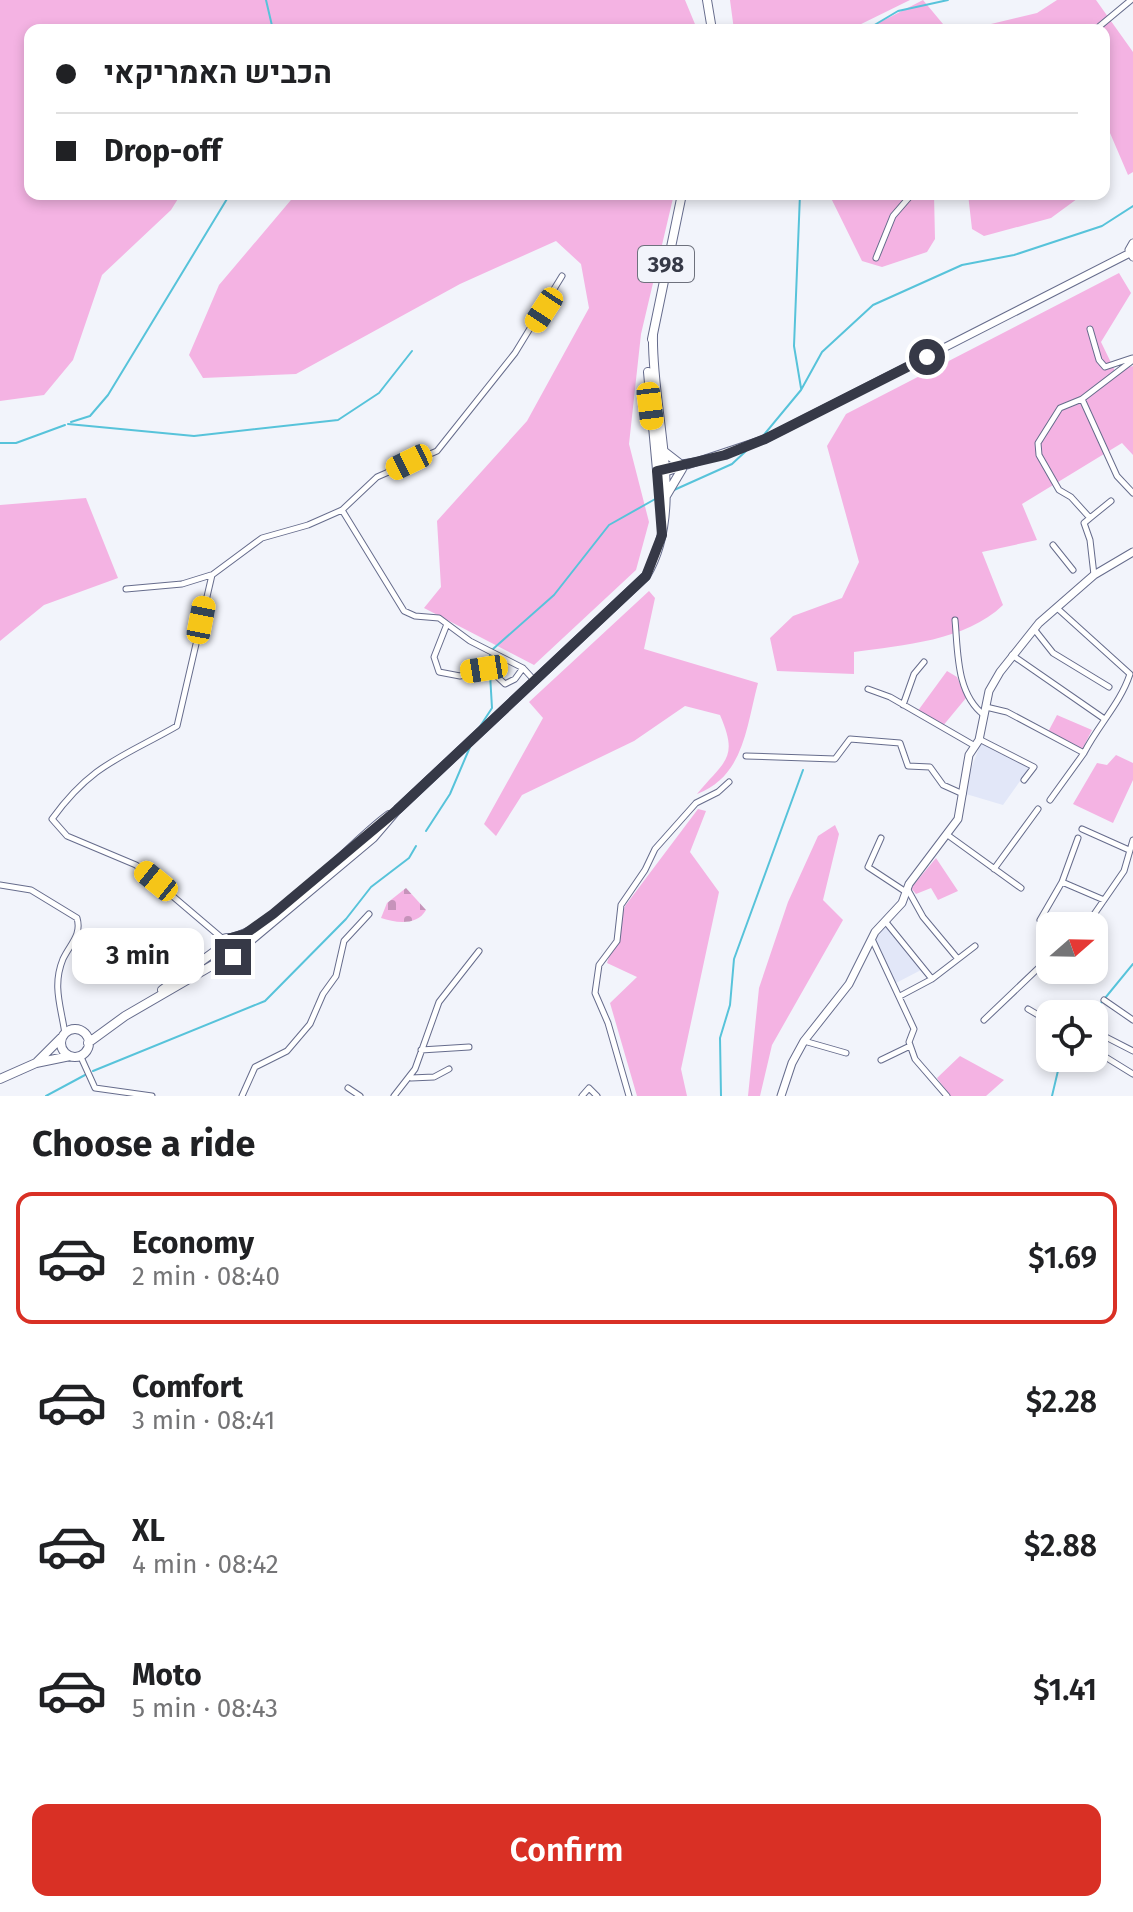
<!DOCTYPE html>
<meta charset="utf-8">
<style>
:root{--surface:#fff;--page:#f6f6f6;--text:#202124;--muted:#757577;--line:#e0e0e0;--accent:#d93025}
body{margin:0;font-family:"Fira Sans",Heebo,sans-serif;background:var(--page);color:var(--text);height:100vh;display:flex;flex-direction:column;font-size:30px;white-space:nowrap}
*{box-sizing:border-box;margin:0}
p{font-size:26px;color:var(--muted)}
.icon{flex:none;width:44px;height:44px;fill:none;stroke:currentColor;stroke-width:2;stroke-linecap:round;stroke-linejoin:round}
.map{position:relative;height:1096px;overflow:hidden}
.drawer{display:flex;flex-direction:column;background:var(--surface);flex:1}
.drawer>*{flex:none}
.banner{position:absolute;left:24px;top:24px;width:1086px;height:176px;border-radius:16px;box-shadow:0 4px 12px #0003;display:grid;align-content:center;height:176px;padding:0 32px;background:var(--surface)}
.needle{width:52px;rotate:70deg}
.fabs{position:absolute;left:1036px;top:912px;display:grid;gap:16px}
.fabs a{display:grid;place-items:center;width:72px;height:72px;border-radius:16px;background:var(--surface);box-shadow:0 4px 12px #0003;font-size:40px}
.end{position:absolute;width:36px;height:36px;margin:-18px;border:10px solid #363947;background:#fff;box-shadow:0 0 0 4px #fff}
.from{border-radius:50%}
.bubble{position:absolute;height:56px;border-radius:16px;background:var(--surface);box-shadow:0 4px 12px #0003;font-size:26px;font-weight:600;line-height:56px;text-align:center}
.car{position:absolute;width:24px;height:48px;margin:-24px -12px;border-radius:10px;box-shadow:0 0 6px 2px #0007;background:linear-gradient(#f5c518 24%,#345 0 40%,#f5c518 0 76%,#345 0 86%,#f5c518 0)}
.banner b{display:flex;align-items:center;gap:28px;height:76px;font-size:30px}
.banner b+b{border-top:2px solid var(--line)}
.banner i{width:20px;height:20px;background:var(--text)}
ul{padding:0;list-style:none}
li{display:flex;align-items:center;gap:24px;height:132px;margin:0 16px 12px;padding:0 16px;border:4px solid transparent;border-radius:16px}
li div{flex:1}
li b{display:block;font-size:30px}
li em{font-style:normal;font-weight:600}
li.selected{border-color:var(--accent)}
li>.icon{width:72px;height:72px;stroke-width:1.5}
h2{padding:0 32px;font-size:36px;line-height:96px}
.primary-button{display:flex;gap:16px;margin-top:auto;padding:16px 32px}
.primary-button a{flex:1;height:92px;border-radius:16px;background:var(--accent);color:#fff;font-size:32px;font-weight:600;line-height:92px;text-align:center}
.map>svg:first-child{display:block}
</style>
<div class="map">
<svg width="1133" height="1096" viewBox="0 0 1133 1096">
<defs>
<pattern id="cemetery-stones" width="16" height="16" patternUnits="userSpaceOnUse" patternTransform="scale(2)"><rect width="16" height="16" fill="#f4b3e3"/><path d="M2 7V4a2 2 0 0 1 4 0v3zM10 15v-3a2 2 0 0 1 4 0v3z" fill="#c693ba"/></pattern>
</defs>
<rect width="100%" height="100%" fill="#f2f4fb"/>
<path fill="#e2e7f8" d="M981,743l49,24 -27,38 -37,-11 3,-20z
M885,925l36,45 -25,13 -21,-42z"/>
<path fill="#f4b3e3" d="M0,0h685l12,29 -667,1v164h151l-10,16 -69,65 -29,85 -29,35 -44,6z
M730,0h180l-61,30h-115z
M923,0l25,30h-83z
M1057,0h39l37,52v120l-5,3 -24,-56v-89h-138l71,-17z
M296,194h378l-33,140 -12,110 20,78 -13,48 -102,95 -110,-57 17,-21 -4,-66 90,-100 62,-113 -8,-44 -25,-23 -96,43 -164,90 -93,4 -14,-23 30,-70z
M829,194h105l1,45 -8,13 -45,15 -20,-6z
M968,194h113v2l-30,22 -67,18 -12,-7z
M1119,273l12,20 -30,49 14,29 18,-5v89l-11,-12 -100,61 15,36 -55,12 21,53c-37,36 -100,40 -149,47v22l-77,-3 -7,-33 23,-22 49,-18 17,-36 -32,-116 19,-32z
M86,498l32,80 -74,27 -44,36v-136z
M649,591l6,7 -11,51 114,34c-12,45 -14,93 -61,111 28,-34 42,-35 23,-79l-35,-9 -51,35 -112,54 -26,41 -12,-12 59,-106 -14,-16z
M947,671l10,6 9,21 -24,29 -25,-15z
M1057,715l35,15 -10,20 -34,-18z
M1116,755l17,8v17l-20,43 -40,-19 24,-41 10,2z
M698,809l8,2 -16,41 29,40 -38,177 6,27h-50l-27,-93 27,-26 -30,-14 18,-57z
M835,825l4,9 -16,66 20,20 -71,125 -12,51h-12l11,-108 29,-86 30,-66z
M936,858l22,33 -20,9 -7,-12 -15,6 -5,-6z
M960,1056l44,24 -18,16h-36l-13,-18z"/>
<path fill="url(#cemetery-stones)" d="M406,888l20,22c-9,16 -30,13 -45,8l6,-15z"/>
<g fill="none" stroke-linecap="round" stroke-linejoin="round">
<path stroke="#57c3da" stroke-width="2" d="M266,0l7,30
M866,30l32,-19 50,-11
M800,194l-6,152 7,42
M71,422l19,-6 18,-21 122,-201
M68,424l126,12 144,-16 41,-27 33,-42
M762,437l39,-47 21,-38 51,-47 89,-40 52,-10 88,-29 31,-20
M0,443h16l49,-18
M674,490l58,-26 14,-13
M493,649l61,-54 55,-70 48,-27
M489,668l1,-13
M479,728l13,-20 -2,-34
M426,831l24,-37 20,-47
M1092,1014l41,-50
M93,1071l172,-70 81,-82 25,-32 38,-29 7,-12
M46,1096l39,-21
M721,1096l-1,-58 10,-33 4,-46 69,-189
M1052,1096l9,-38"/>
<g stroke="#666c8c" stroke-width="7">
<path id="street" d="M1095,30l36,-30
M876,258l17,-42 19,-22
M1090,329l9,31 6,7 27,-9
M1082,399l35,77 16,17
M342,510l62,101 11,5 24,2 31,23 53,27 11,12
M1090,518l21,-17
M1053,545l20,25
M1094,575l-4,-35 -6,-17 6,-5 -19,-21 -12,-7 -20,-35 -1,-12 22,-35 22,-9 51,-39
M126,589l56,-5 29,-9
M1057,608l73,66c-10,30 -32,51 -46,79
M955,620c3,31 1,74 29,95
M447,624l-13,33 5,15 21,4 29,-7 16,15 10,-5 8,-11
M1034,629l19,24 56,34
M1012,655l91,63
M868,689l22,8 85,49
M903,705l11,-31 10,-12
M986,707l21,5 77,41 -34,47
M979,739l55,28 -10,13
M746,756l89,3 15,-20 50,4 8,23 22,1 13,18 20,9
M1082,829l47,21
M949,836l72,52
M881,838l-13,29 38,25
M994,869l44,-60
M1062,882l42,18
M0,885l31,5 46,28c5,17 -7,26 -14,41 -11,27 -2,47 2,75
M908,890l15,27 35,42
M1040,920l22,-38 16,-44
M885,921l47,58 43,-33
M1086,926l38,-55 9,-31
M223,939l-87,-74 -69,-29 -15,-17c40,-55 69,-61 125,-93l35,-151 50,-37 46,-13 34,-15 35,-33 60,-26 78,-98 47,-77
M872,939l42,90 -5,13 6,17 32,37
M900,996l32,-17
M1104,1000l29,20
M1028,1009l22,13
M984,1020l66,-63
M1098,1033l35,18
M804,1041l42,12
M421,1050l48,-3
M1094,1050l39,24
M80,1055l15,33 57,8
M881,1060l29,-14
M411,1078l23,-1 15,-8
M348,1088l12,8
M242,1096l13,-29 32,-16 23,-27 13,-30 13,-18 8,-35 25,-27
M394,1096l21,-27 24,-67 40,-51
M582,1096l7,-8 8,8
M629,1096l-21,-73 -13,-30 4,-28 18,-24 4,-36 24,-35 10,-21 41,-46 22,-11 11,-10"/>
</g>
<g stroke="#666c8c" stroke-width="9">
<path id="secondary" d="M1133,243l-4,7 4,7
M662,467l33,-5
M663,473l102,-34 365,-186
M781,1096l11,-33 12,-22 45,-57 26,-52 27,-29 7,-19 49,-65 11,-64 10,-15 10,-49 11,-19 39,-49 55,-48 39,-23"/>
</g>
<g stroke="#666c8c" stroke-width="10">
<path id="primary" d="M707,0l5,30
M652,339l30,-145
M648,372l9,98
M662,450l18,14
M666,496l16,-27
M218 948a10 10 0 1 1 20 0a10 10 0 1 1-20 0Z
M231,938c51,-12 114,-91 158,-123
M238,951l135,-113 24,-28 249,-234c41,-68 5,-165 7,-241
M162,990l56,-41
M61 1043a14 14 0 1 1 28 0a14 14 0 1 1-28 0Z
M88,1043l37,-27 100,-58
M37,1062l24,-24
M0,1079l36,-16 34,-7"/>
</g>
<use href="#street" stroke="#fff" stroke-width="5"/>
<use href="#secondary" stroke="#fff" stroke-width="7"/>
<use href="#primary" stroke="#fff" stroke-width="8"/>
</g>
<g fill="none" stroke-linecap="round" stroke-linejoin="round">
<path stroke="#363947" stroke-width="10" d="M233,957l5,-10 -7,-9 14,-4 28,-20 124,-104 249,-234 16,-41 -5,-64 68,-16 40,-16 162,-82"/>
</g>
<g text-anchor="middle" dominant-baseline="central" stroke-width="6" stroke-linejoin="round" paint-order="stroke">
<rect fill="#f2f4fb" stroke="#6e717d" stroke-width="2" x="638" y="246" width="56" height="36" rx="6"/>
<g font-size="22" font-weight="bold" fill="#363947">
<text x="666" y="264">398</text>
</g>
</g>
</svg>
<div class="fabs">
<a><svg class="needle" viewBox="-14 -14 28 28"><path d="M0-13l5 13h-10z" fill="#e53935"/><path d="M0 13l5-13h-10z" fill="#757577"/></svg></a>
<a><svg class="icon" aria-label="locate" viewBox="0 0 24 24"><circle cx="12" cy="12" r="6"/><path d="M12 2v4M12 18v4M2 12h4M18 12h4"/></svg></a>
</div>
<i class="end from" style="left:927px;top:357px"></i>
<i class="end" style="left:233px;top:957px"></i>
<div class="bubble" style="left:72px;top:928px;width:132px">3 min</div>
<i class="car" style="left:544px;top:310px;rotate:213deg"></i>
<i class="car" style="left:650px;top:406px;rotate:173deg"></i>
<i class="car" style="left:409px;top:462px;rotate:244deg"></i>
<i class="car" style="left:201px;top:620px;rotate:11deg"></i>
<i class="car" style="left:484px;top:669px;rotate:261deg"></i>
<i class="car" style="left:156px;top:881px;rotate:309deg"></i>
<div class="banner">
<b><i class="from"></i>הכביש האמריקאי</b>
<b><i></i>Drop-off</b>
</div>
</div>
<section class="drawer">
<h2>Choose a ride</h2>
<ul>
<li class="selected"><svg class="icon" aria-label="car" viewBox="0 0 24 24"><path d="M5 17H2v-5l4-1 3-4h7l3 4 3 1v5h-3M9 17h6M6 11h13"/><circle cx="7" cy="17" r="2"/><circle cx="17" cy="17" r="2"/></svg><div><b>Economy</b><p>2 min · 08:40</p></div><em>$1.69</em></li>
<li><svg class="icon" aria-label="car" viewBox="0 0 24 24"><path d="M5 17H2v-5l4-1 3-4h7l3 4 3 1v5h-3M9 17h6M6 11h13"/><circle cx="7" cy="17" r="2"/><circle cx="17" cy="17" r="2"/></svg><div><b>Comfort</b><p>3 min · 08:41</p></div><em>$2.28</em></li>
<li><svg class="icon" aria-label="car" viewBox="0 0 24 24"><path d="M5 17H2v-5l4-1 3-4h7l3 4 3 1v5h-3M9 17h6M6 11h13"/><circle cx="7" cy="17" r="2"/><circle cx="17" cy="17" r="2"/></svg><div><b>XL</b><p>4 min · 08:42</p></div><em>$2.88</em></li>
<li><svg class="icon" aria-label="car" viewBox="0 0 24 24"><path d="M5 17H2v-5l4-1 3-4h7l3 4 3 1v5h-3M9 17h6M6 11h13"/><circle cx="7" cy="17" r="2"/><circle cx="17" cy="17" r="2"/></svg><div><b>Moto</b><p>5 min · 08:43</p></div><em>$1.41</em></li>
</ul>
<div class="primary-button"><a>Confirm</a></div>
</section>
